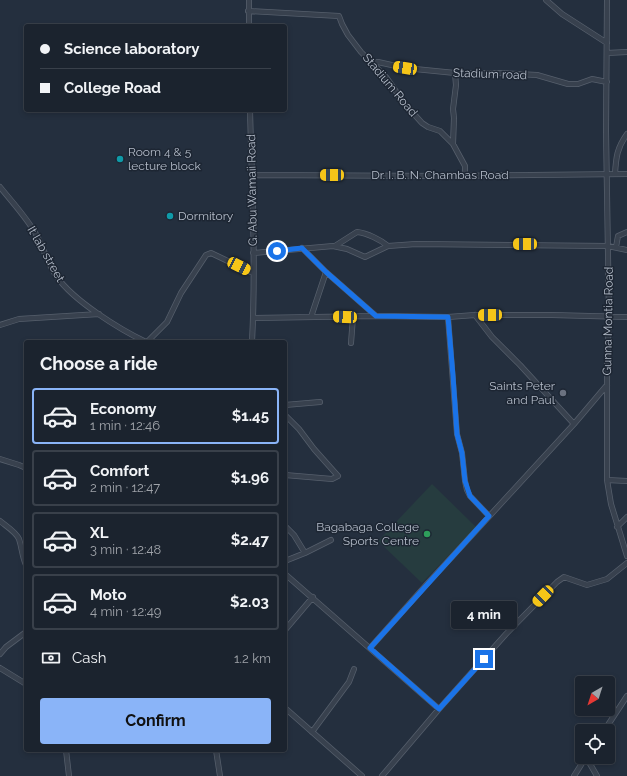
<!DOCTYPE html>
<meta charset="utf-8">
<style>
:root{--surface:#1b232e;--page:#242b36;--text:#f1f3f6;--muted:#a0a4aa;--line:#39404a;--accent:#8ab4f8}
body{margin:0;font-family:Raleway,sans-serif;background:var(--page);color:var(--text);height:100vh;display:flex;flex-direction:column;font-size:15px;white-space:nowrap}
*{box-sizing:border-box;margin:0}
p{font-size:13px;color:var(--muted)}
.icon{flex:none;width:22px;height:22px;fill:none;stroke:currentColor;stroke-width:2;stroke-linecap:round;stroke-linejoin:round}
.map{position:relative;flex:1;overflow:hidden}
.panel{position:absolute;left:24px;top:340px;width:263px;height:412px;display:flex;flex-direction:column;background:var(--surface);border-radius:4px;box-shadow:0 2px 6px #0003,0 0 0 1px var(--line)}
.panel>*{flex:none}
.banner{position:absolute;left:24px;top:24px;width:263px;height:88px;border-radius:4px;box-shadow:0 2px 6px #0003,0 0 0 1px var(--line);display:grid;align-content:center;height:88px;padding:0 16px;background:var(--surface)}
.needle{width:26px;rotate:219deg}
.buttons{position:absolute;left:575px;top:676px;display:grid;gap:8px}
.buttons a{display:grid;place-items:center;width:40px;height:40px;border-radius:4px;background:var(--surface);box-shadow:0 2px 6px #0003,0 0 0 1px var(--line);font-size:20px}
.end{position:absolute;width:18px;height:18px;margin:-9px;border:5px solid #1a73e8;background:#fff;box-shadow:0 0 0 2px #fff}
.from{border-radius:50%}
.bubble{position:absolute;height:28px;border-radius:4px;background:var(--surface);box-shadow:0 2px 6px #0003,0 0 0 1px var(--line);font-size:13px;font-weight:700;line-height:28px;text-align:center}
.car{position:absolute;width:12px;height:24px;margin:-12px -6px;border-radius:5px;box-shadow:0 0 3px 1px #0007;background:linear-gradient(#f5c518 24%,#345 0 40%,#f5c518 0 76%,#345 0 86%,#f5c518 0)}
.banner b{display:flex;align-items:center;gap:14px;height:38px;font-size:15px}
.banner b+b{border-top:1px solid var(--line)}
.banner i{width:10px;height:10px;background:var(--text)}
ul{padding:0;list-style:none}
li{display:flex;align-items:center;gap:12px;height:56px;margin:0 8px 6px;padding:0 8px;border:2px solid var(--line);border-radius:4px}
li div{flex:1}
li b{display:block;font-size:15px}
li em{font-style:normal;font-weight:700}
li.active{border-color:var(--accent)}
li>.icon{width:36px;height:36px;stroke-width:1.5}
h2{padding:0 16px;font-size:18px;line-height:48px}
.pay{display:flex;align-items:center;gap:10px;height:44px;padding:0 16px;font-size:15px}
.pay p{margin-inline-start:auto}
.cta{display:flex;gap:8px;margin-top:auto;padding:8px 16px}
.cta a{flex:1;height:46px;border-radius:4px;background:var(--accent);color:#111;font-size:16px;font-weight:700;line-height:46px;text-align:center}
.map>svg:first-child{display:block}
</style>
<div class="map">
<svg width="627" height="776" viewBox="0 0 627 776">
<rect width="100%" height="100%" fill="#242f3e"/>
<path fill="#263c3f" d="M432,484l44,43 -54,56 -44,-42z"/>
<g fill="none" stroke-linecap="round" stroke-linejoin="round">
<g stroke="#565f6c" stroke-width="6">
<path id="minor" d="M546,0l16,14 45,29
M607,0l-1,131 3,186 -2,50v113l4,24 16,52
M248,11l91,5 3,8 6,11 13,17 25,25 18,26 18,20 6,4 12,4 13,13
M249,26v-26
M607,53l20,-1
M372,63l6,-1 27,6 50,5h43l39,2 31,9h10l14,-5 15,3
M455,73l1,12 -3,24 1,9 -1,26 12,22v10
M250,110c2,77 6,155 2,232
M615,174c1,-17 2,-26 12,-40
M252,175l189,1 186,-2
M0,187c12,15 28,32 37,49 7,13 11,29 20,41 17,24 62,52 89,65
M335,246l22,-14c10,1 24,8 31,14
M616,247l2,-11 9,-4
M302,248l24,24 50,44
M253,253l80,-7 14,3 18,8 23,-11 28,-2 192,2 19,4
M475,315l17,22 28,28 54,59
M311,317l15,-45
M448,317l9,117 5,19 3,28 2,9 3,6 19,20
M253,318l123,-2 72,1 27,-2h77l75,2
M0,325l19,-6 80,-5
M147,342l20,-20 14,-29 25,-38 5,-2 42,20
M351,343l2,-26
M285,405l35,-3
M285,415l14,14 15,20 24,27 -6,3 -47,-4
M0,459l19,6 7,3
M607,480l20,1
M0,521c6,5 16,11 19,18 3,9 3,17 7,26
M285,526l9,9 11,18 -20,8
M617,527l10,-10
M305,553l26,-13
M285,574l154,135
M285,630l28,-33
M370,648l57,-64 147,-160 33,-39
M0,654l6,-7 20,-15
M0,668l26,16
M285,708l77,68
M604,731l23,-35
M312,732l37,-50 5,-13
M66,750l3,26
M216,750l4,26
M586,757l11,19
M382,776l57,-67 67,-75 51,-52 7,-5 23,8 20,-6 20,-16
M574,776l12,-19"/>
</g>
<use href="#minor" stroke="#38414e" stroke-width="4.5"/>
</g>
<g fill="none" stroke-linecap="round" stroke-linejoin="round">
<path stroke="#1a73e8" stroke-width="5" d="M277,251l25,-3 24,24 50,44 72,1 5,59 4,58 5,19 3,28 5,15 19,20 -119,132 69,61 45,-50"/>
</g>
<g fill="#0f9aa8" stroke="#1d2633" stroke-width="1.5">
<circle cx="120" cy="159" r="4"/>
<circle cx="170" cy="216" r="4"/>
</g>
<circle fill="#6b7280" stroke="#1d2633" stroke-width="1.5" cx="563" cy="393" r="4"/>
<circle fill="#2e9e5b" stroke="#1d2633" stroke-width="1.5" cx="427" cy="534" r="4"/>
<g text-anchor="middle" dominant-baseline="central" stroke-width="3" stroke-linejoin="round" paint-order="stroke">
<g font-size="12" fill="#b4bcc9" stroke="#1d2633">
<text transform="translate(490 74) rotate(2)">Stadium road</text>
<text transform="translate(390 85) rotate(50)">Stadium Road</text>
<text x="440" y="175">Dr. I. B. N. Chambas Road</text>
<text transform="translate(252 190) rotate(-91)">G. Abu Wamaii Road</text>
<text transform="translate(46 254) rotate(60)">It lab street</text>
<text transform="translate(608 321) rotate(-89)">Gunna Montia Road</text>
</g>
<g font-size="12" fill="#b4bcc9" stroke="#1d2633" text-anchor="start">
<text x="128" y="152">Room 4 &amp; 5<tspan x="128" dy="14">lecture block</tspan></text>
<text x="178" y="216">Dormitory</text>
<text x="555" y="386" text-anchor="end">Saints Peter<tspan x="555" dy="14">and Paul</tspan></text>
<text x="419" y="527" text-anchor="end">Bagabaga College<tspan x="419" dy="14">Sports Centre</tspan></text>
</g>
</g>
</svg>
<div class="buttons">
<a><svg class="needle" viewBox="-14 -14 28 28"><path d="M0-13l5 13h-10z" fill="#e53935"/><path d="M0 13l5-13h-10z" fill="#a0a4aa"/></svg></a>
<a><svg class="icon" aria-label="locate" viewBox="0 0 24 24"><circle cx="12" cy="12" r="6"/><path d="M12 2v4M12 18v4M2 12h4M18 12h4"/></svg></a>
</div>
<i class="end from" style="left:277px;top:251px"></i>
<i class="end" style="left:484px;top:659px"></i>
<div class="bubble" style="left:451px;top:601px;width:66px">4 min</div>
<i class="car" style="left:405px;top:68px;rotate:279deg"></i>
<i class="car" style="left:332px;top:175px;rotate:270deg"></i>
<i class="car" style="left:525px;top:244px;rotate:270deg"></i>
<i class="car" style="left:239px;top:266px;rotate:116deg"></i>
<i class="car" style="left:490px;top:315px;rotate:269deg"></i>
<i class="car" style="left:345px;top:317px;rotate:273deg"></i>
<i class="car" style="left:543px;top:596px;rotate:224deg"></i>
<div class="banner">
<b><i class="from"></i>Science laboratory</b>
<b><i></i>College Road</b>
</div>
<section class="panel">
<h2>Choose a ride</h2>
<ul>
<li class="active"><svg class="icon" aria-label="car" viewBox="0 0 24 24"><path d="M5 17H2v-5l4-1 3-4h7l3 4 3 1v5h-3M9 17h6M6 11h13"/><circle cx="7" cy="17" r="2"/><circle cx="17" cy="17" r="2"/></svg><div><b>Economy</b><p>1 min · 12:46</p></div><em>$1.45</em></li>
<li><svg class="icon" aria-label="car" viewBox="0 0 24 24"><path d="M5 17H2v-5l4-1 3-4h7l3 4 3 1v5h-3M9 17h6M6 11h13"/><circle cx="7" cy="17" r="2"/><circle cx="17" cy="17" r="2"/></svg><div><b>Comfort</b><p>2 min · 12:47</p></div><em>$1.96</em></li>
<li><svg class="icon" aria-label="car" viewBox="0 0 24 24"><path d="M5 17H2v-5l4-1 3-4h7l3 4 3 1v5h-3M9 17h6M6 11h13"/><circle cx="7" cy="17" r="2"/><circle cx="17" cy="17" r="2"/></svg><div><b>XL</b><p>3 min · 12:48</p></div><em>$2.47</em></li>
<li><svg class="icon" aria-label="car" viewBox="0 0 24 24"><path d="M5 17H2v-5l4-1 3-4h7l3 4 3 1v5h-3M9 17h6M6 11h13"/><circle cx="7" cy="17" r="2"/><circle cx="17" cy="17" r="2"/></svg><div><b>Moto</b><p>4 min · 12:49</p></div><em>$2.03</em></li>
</ul>
<div class="pay"><svg class="icon" aria-label="cash" viewBox="0 0 24 24"><path d="M3 7h18v10H3z"/><circle cx="12" cy="12" r="2"/></svg>Cash<p>1.2 km</p></div>
<div class="cta"><a>Confirm</a></div>
</section>
</div>
